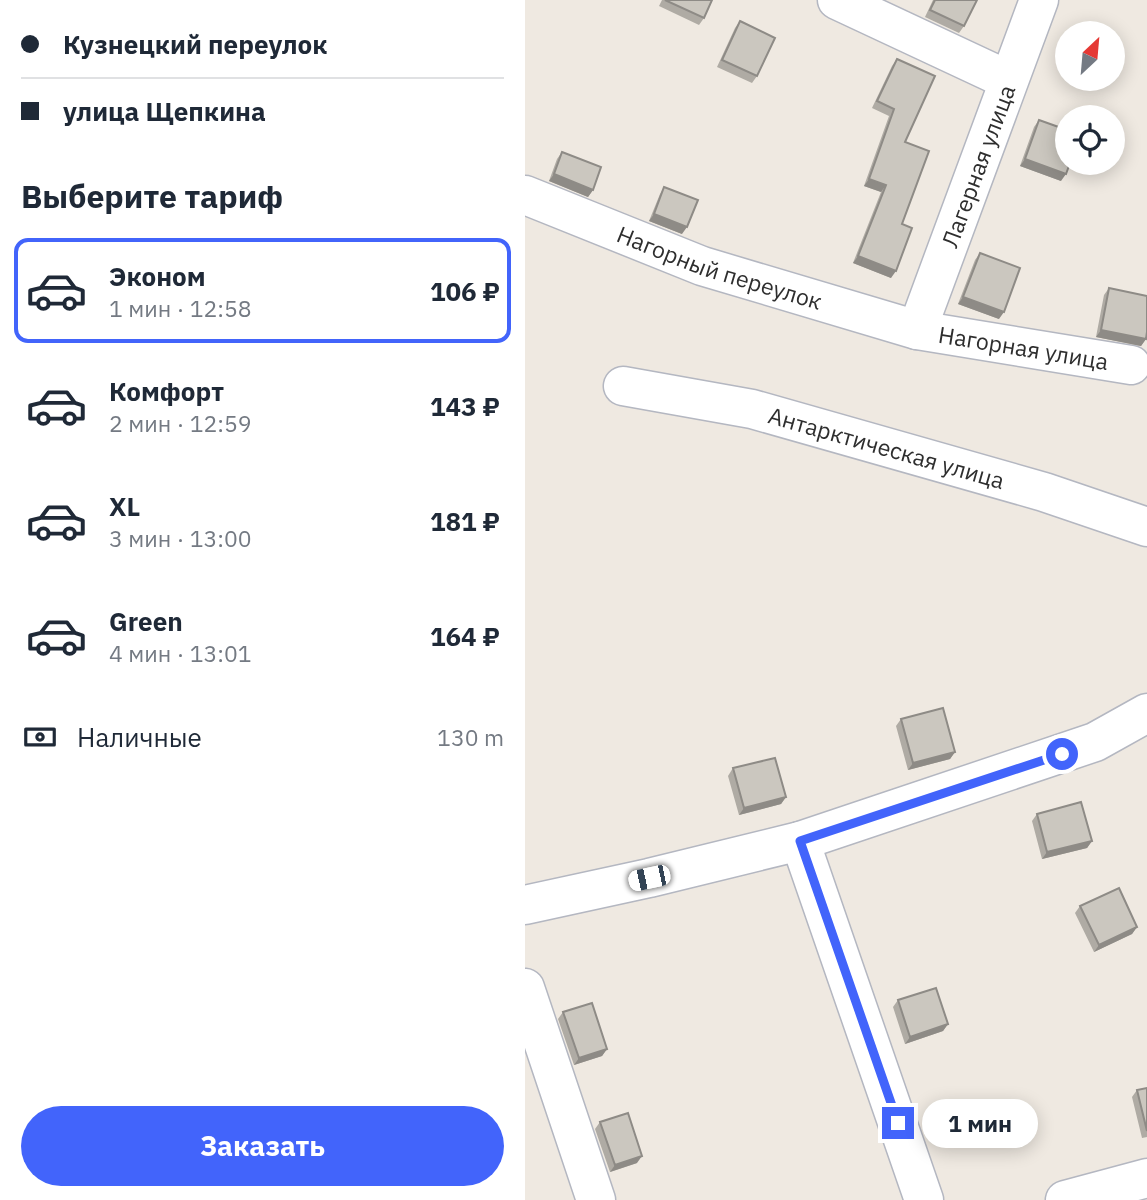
<!DOCTYPE html>
<html lang="ru">
<meta charset="utf-8">
<style>
:root{--surface:#fff;--page:#f6f6f7;--text:#1f2937;--muted:#747a83;--line:#e0e1e3;--accent:#4264fb}
body{margin:0;font-family:"IBM Plex Sans",sans-serif;background:var(--page);color:var(--text);height:100vh;display:flex;flex-direction:column;font-size:26px;white-space:nowrap}
*{box-sizing:border-box;margin:0}
p{font-size:23px;color:var(--muted)}
.icon{flex:none;width:38px;height:38px;fill:none;stroke:currentColor;stroke-width:2;stroke-linecap:round;stroke-linejoin:round}
.map{position:relative;flex:1;overflow:hidden}
.details{display:flex;flex-direction:column;background:var(--surface);width:525px}
.details>*{flex:none}
.guide{display:grid;align-content:center;height:154px;padding:0 21px;background:var(--surface)}
.needle{width:46px;rotate:26deg}
.tools{position:absolute;left:530px;top:21px;display:grid;gap:14px}
.tools a{display:grid;place-items:center;width:70px;height:70px;border-radius:50%;background:var(--surface);box-shadow:0 4px 18px #0003;font-size:35px}
.end{position:absolute;width:32px;height:32px;margin:-16px;border:9px solid #4264fb;background:#fff;box-shadow:0 0 0 4px #fff}
.from{border-radius:50%}
.bubble{position:absolute;height:49px;border-radius:24px;background:var(--surface);box-shadow:0 4px 18px #0003;font-size:23px;font-weight:700;line-height:49px;text-align:center}
.car{position:absolute;width:21px;height:42px;margin:-21px -10px;border-radius:9px;box-shadow:0 0 5px 2px #0007;background:linear-gradient(#fff 24%,#345 0 40%,#fff 0 76%,#345 0 86%,#fff 0)}
.guide b{display:flex;align-items:center;gap:24px;height:66px;font-size:26px}
.guide b+b{border-top:2px solid var(--line)}
.guide i{width:18px;height:18px;background:var(--text)}
ul{padding:0;list-style:none}
li{display:flex;align-items:center;gap:21px;height:105px;margin:0 14px 10px;padding:0 7px;border:4px solid transparent;border-radius:14px}
li div{flex:1}
li b{display:block;font-size:26px}
li em{font-style:normal;font-weight:700}
li.current{border-color:var(--accent)}
li>.icon{width:63px;height:63px;stroke-width:1.5}
h2{padding:0 21px;font-size:32px;line-height:84px}
.pay{display:flex;align-items:center;gap:18px;height:77px;padding:0 21px;font-size:26px}
.pay p{margin-inline-start:auto}
.action{display:flex;gap:14px;margin-top:auto;padding:14px 21px}
.action a{flex:1;height:80px;border-radius:42px;background:var(--accent);color:#fff;font-size:28px;font-weight:700;line-height:80px;text-align:center}
main{display:flex;flex:1;min-height:0}
.map>svg:first-child{display:block}
</style>
<main>
<section class="details">
<div class="guide">
<b><i class="from"></i>Кузнецкий переулок</b>
<b><i></i>улица Щепкина</b>
</div>
<h2>Выберите тариф</h2>
<ul>
<li class="current"><svg class="icon" aria-label="car" viewBox="0 0 24 24"><path d="M5 17H2v-5l4-1 3-4h7l3 4 3 1v5h-3M9 17h6M6 11h13"/><circle cx="7" cy="17" r="2"/><circle cx="17" cy="17" r="2"/></svg><div><b>Эконом</b><p>1 мин · 12:58</p></div><em>106 ₽</em></li>
<li><svg class="icon" aria-label="car" viewBox="0 0 24 24"><path d="M5 17H2v-5l4-1 3-4h7l3 4 3 1v5h-3M9 17h6M6 11h13"/><circle cx="7" cy="17" r="2"/><circle cx="17" cy="17" r="2"/></svg><div><b>Комфорт</b><p>2 мин · 12:59</p></div><em>143 ₽</em></li>
<li><svg class="icon" aria-label="car" viewBox="0 0 24 24"><path d="M5 17H2v-5l4-1 3-4h7l3 4 3 1v5h-3M9 17h6M6 11h13"/><circle cx="7" cy="17" r="2"/><circle cx="17" cy="17" r="2"/></svg><div><b>XL</b><p>3 мин · 13:00</p></div><em>181 ₽</em></li>
<li><svg class="icon" aria-label="car" viewBox="0 0 24 24"><path d="M5 17H2v-5l4-1 3-4h7l3 4 3 1v5h-3M9 17h6M6 11h13"/><circle cx="7" cy="17" r="2"/><circle cx="17" cy="17" r="2"/></svg><div><b>Green</b><p>4 мин · 13:01</p></div><em>164 ₽</em></li>
</ul>
<div class="pay"><svg class="icon" aria-label="cash" viewBox="0 0 24 24"><path d="M3 7h18v10H3z"/><circle cx="12" cy="12" r="2"/></svg>Наличные<p>130 m</p></div>
<div class="action"><a>Заказать</a></div>
</section>
<div class="map">
<svg width="622" height="1200" viewBox="0 0 622 1200">
<rect width="100%" height="100%" fill="#efe9e1"/>
<g fill="none" stroke-linecap="round" stroke-linejoin="round">
<g stroke="#b4b7c1" stroke-width="41">
<g id="minor">
<path d="M312,0l171,80"/>
<path id="s1" d="M0,195l177,71 215,64 214,35"/>
<path id="s2" d="M392,330l122,-330"/>
<path id="s3" d="M98,386l129,23 292,83 103,35"/>
<path d="M275,841l124,359"/>
<path d="M0,905l124,-27 151,-37 295,-99 52,-29"/>
<path d="M0,988l71,212"/>
<path d="M540,1200l82,-22"/>
</g>
</g>
<use href="#minor" stroke="#fff" stroke-width="38"/>
</g>
<path fill="#afaba4" d="M137,0h50l-8,18 -5,7 -40,-19z
M408,0h44l-13,26 -5,7 -34,-16z
M215,21l17,55 -5,7 -35,-16 18,-39z
M372,59l8,83 -3,82 -11,54 -38,-15 28,-71 -17,-6 25,-70 -17,-8 20,-42z
M514,120l22,61 -41,-15 14,-39z
M37,152l31,38 -5,7 -39,-16 8,-22z
M139,187l18,47 -33,-13 11,-27z
M455,253l19,66 -41,-15 17,-44z
M584,288l37,51 -5,7 -45,-9 8,-42z
M376,719l54,33 -5,7 -42,11 -12,-44z
M208,768l53,29 -5,7 -42,11 -11,-39z
M512,814l55,27 -5,7 -45,11 -10,-38z
M555,906l57,21 -5,7 -38,18 -19,-39z
M373,1000l50,24 -5,7 -38,13 -12,-37z
M38,1012l44,37 -5,7 -28,9 -16,-46z
M622,1088v49l-5,1 -10,-41 5,-7z
M75,1122l37,41 -27,9 -15,-43z"/>
<path fill="#8e8b86" d="M500,159l41,15 -5,7 -41,-15z
M29,174l39,16 -5,7 -39,-16z
M344,179l17,6 -5,7 -17,-6z
M129,214l33,13 -5,7 -33,-13z
M333,256l38,15 -5,7 -38,-15z
M438,297l41,15 -5,7 -41,-15z
M576,330l45,9 -5,7 -45,-9z
M430,752l-5,7 -42,11 5,-7z
M261,797l-5,7 -42,11 5,-7z
M567,841l-5,7 -45,11 5,-7z
M612,927l-5,7 -38,18 5,-7z
M423,1024l-5,7 -38,13 5,-7z
M82,1049l-5,7 -28,9 5,-7z
M117,1156l-5,7 -27,9 5,-7z"/>
<path fill="#cbc7bf" stroke="#8e8b86" stroke-width="2" d="M140,0h47l-8,18z
M410,0h42l-13,26 -34,-16z
M215,21l35,17 -18,38 -35,-16z
M372,59l38,17 -30,66 24,9 -27,73 10,4 -16,43 -38,-15 28,-71 -17,-6 25,-70 -17,-8z
M514,120l28,10v33h3l-4,11 -41,-15z
M37,152l39,15 -8,23 -39,-16z
M139,187l34,13 -11,27 -33,-13z
M455,253l40,15 -16,44 -41,-15z
M584,288l38,8v36l-1,7 -45,-9z
M418,708l12,44 -42,11 -12,-44z
M250,758l11,39 -42,11 -11,-40z
M556,802l11,39 -45,11 -10,-38z
M594,888l18,39 -38,18 -19,-39z
M411,988l12,36 -38,13 -12,-37z
M67,1003l15,46 -28,9 -16,-46z
M622,1088v43l-10,-41z
M103,1113l14,43 -27,9 -15,-43z"/>
<g fill="none" stroke-linecap="round" stroke-linejoin="round">
<path stroke="#4264fb" stroke-width="9" d="M373,1123l-98,-282 262,-87"/>
</g>
<g text-anchor="middle" dominant-baseline="central" stroke-width="5" stroke-linejoin="round" paint-order="stroke">
<g font-size="23" fill="#2e2e2e" stroke="#fff">
<text stroke="none"><textPath href="#s2" startOffset="175">Лагерная улица</textPath></text>
<text stroke="none"><textPath href="#s1" startOffset="208">Нагорный переулок</textPath></text>
<text stroke="none"><textPath href="#s1" startOffset="523">Нагорная улица</textPath></text>
<text stroke="none"><textPath href="#s3" startOffset="271">Антарктическая улица</textPath></text>
</g>
</g>
</svg>
<div class="tools">
<a><svg class="needle" viewBox="-14 -14 28 28"><path d="M0-13l5 13h-10z" fill="#e53935"/><path d="M0 13l5-13h-10z" fill="#747a83"/></svg></a>
<a><svg class="icon" aria-label="locate" viewBox="0 0 24 24"><circle cx="12" cy="12" r="6"/><path d="M12 2v4M12 18v4M2 12h4M18 12h4"/></svg></a>
</div>
<i class="end from" style="left:537px;top:754px"></i>
<i class="end" style="left:373px;top:1123px"></i>
<div class="bubble" style="left:397px;top:1099px;width:116px">1 мин</div>
<i class="car" style="left:124px;top:878px;rotate:258deg"></i>
</div>
</main>
